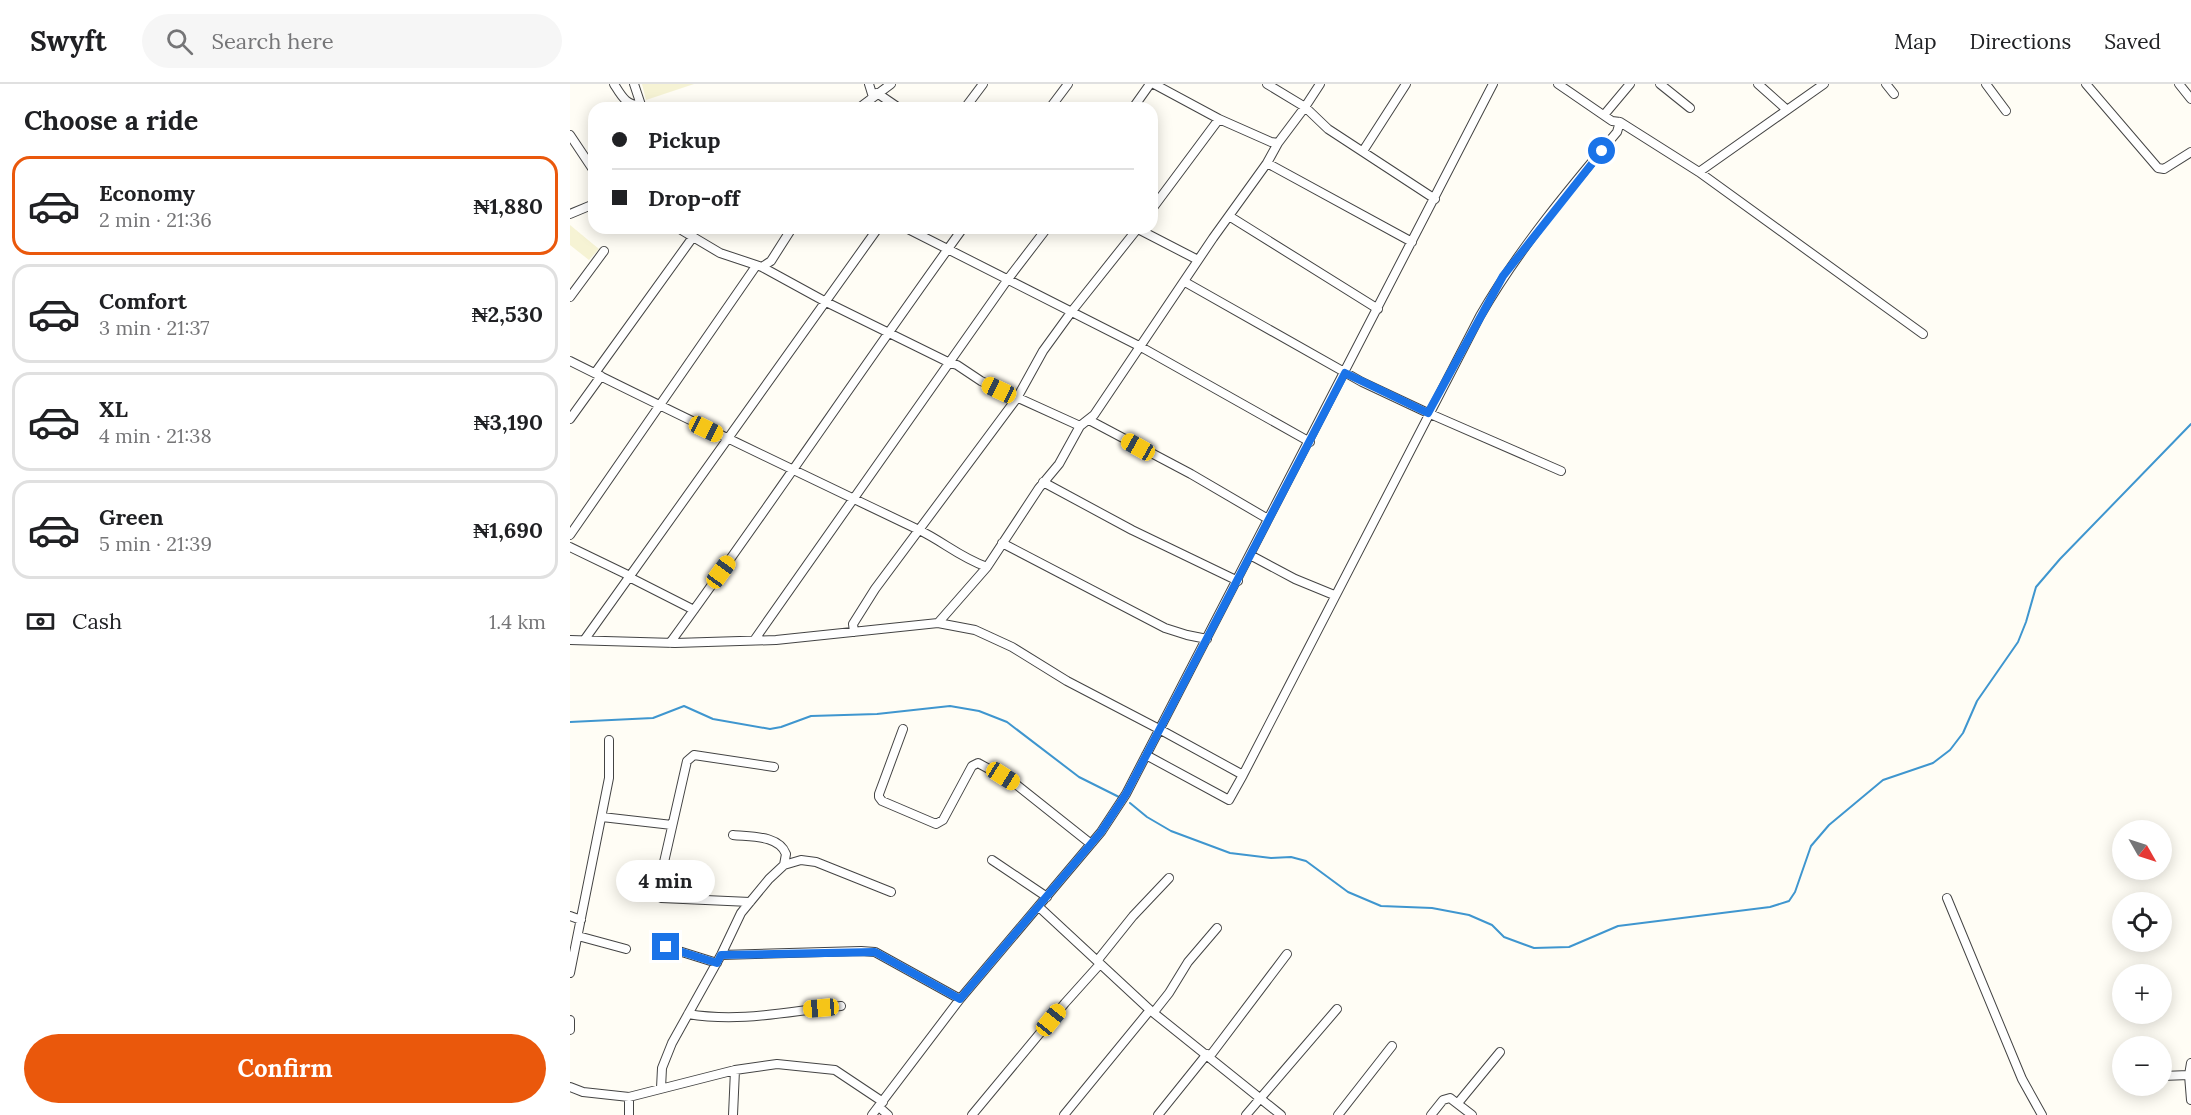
<!DOCTYPE html>
<meta charset="utf-8">
<style>
:root{--surface:#fff;--page:#f6f6f6;--text:#202124;--muted:#757577;--line:#e0e0e0;--accent:#ea580c}
body{margin:0;font-family:Lora,serif;background:var(--page);color:var(--text);height:100vh;display:flex;flex-direction:column;font-size:22px;white-space:nowrap}
*{box-sizing:border-box;margin:0}
p{font-size:20px;color:var(--muted)}
.icon{flex:none;width:33px;height:33px;fill:none;stroke:currentColor;stroke-width:2;stroke-linecap:round;stroke-linejoin:round}
.map{position:relative;flex:1;overflow:hidden}
.side{display:flex;flex-direction:column;background:var(--surface);width:570px}
.side>*{flex:none}
.guide{position:absolute;left:18px;top:18px;width:570px;height:132px;border-radius:18px;box-shadow:0 3px 15px #0003;display:grid;align-content:center;height:132px;padding:0 24px;background:var(--surface)}
.needle{width:39px;rotate:129deg}
.tools{position:absolute;left:1542px;top:736px;display:grid;gap:12px}
.tools a{display:grid;place-items:center;width:60px;height:60px;border-radius:50%;background:var(--surface);box-shadow:0 3px 15px #0003;font-size:30px}
.end{position:absolute;width:27px;height:27px;margin:-14px;border:8px solid #1a73e8;background:#fff;box-shadow:0 0 0 3px #fff}
.from{border-radius:50%}
.bubble{position:absolute;height:42px;border-radius:21px;background:var(--surface);box-shadow:0 3px 15px #0003;font-size:20px;font-weight:700;line-height:42px;text-align:center}
.car{position:absolute;width:18px;height:36px;margin:-18px -9px;border-radius:8px;box-shadow:0 0 4px 2px #0007;background:linear-gradient(#f5c518 24%,#345 0 40%,#f5c518 0 76%,#345 0 86%,#f5c518 0)}
.guide b{display:flex;align-items:center;gap:21px;height:57px;font-size:22px}
.guide b+b{border-top:2px solid var(--line)}
.guide i{width:15px;height:15px;background:var(--text)}
ul{padding:0;list-style:none}
li{display:flex;align-items:center;gap:18px;height:99px;margin:0 12px 9px;padding:0 12px;border:3px solid var(--line);border-radius:18px}
li div{flex:1}
li b{display:block;font-size:22px}
li em{font-style:normal;font-weight:700}
li.on{border-color:var(--accent)}
li>.icon{width:54px;height:54px;stroke-width:1.5}
h2{padding:0 24px;font-size:27px;line-height:72px}
.pay{display:flex;align-items:center;gap:15px;height:66px;padding:0 24px;font-size:22px}
.pay p{margin-inline-start:auto}
.action{display:flex;gap:12px;margin-top:auto;padding:12px 24px}
.action a{flex:1;height:69px;border-radius:36px;background:var(--accent);color:#fff;font-size:24px;font-weight:700;line-height:69px;text-align:center}
header{display:flex;align-items:center;gap:36px;box-sizing:border-box;height:84px;padding:0 30px;background:var(--surface);border-bottom:2px solid var(--line)}
header strong{font-size:28px}
nav{display:flex;gap:33px;margin-inline-start:auto;font-size:21px}
.search{width:420px;height:54px;background:var(--page);display:flex;align-items:center;gap:15px;box-sizing:border-box;padding:0 21px;border-radius:33px;color:var(--muted);font-size:22px}
main{display:flex;flex:1;min-height:0}
.map>svg:first-child{display:block}
</style>
<header>
<strong>Swyft</strong>
<div class="search"><svg class="icon" aria-label="search" viewBox="0 0 24 24"><circle cx="10" cy="10" r="6"/><path d="M15 15l6 6"/></svg>Search here</div>
<nav><a>Map</a><a>Directions</a><a>Saved</a></nav>
</header>
<main>
<section class="side">
<h2>Choose a ride</h2>
<ul>
<li class="on"><svg class="icon" aria-label="car" viewBox="0 0 24 24"><path d="M5 17H2v-5l4-1 3-4h7l3 4 3 1v5h-3M9 17h6M6 11h13"/><circle cx="7" cy="17" r="2"/><circle cx="17" cy="17" r="2"/></svg><div><b>Economy</b><p>2 min · 21:36</p></div><em>₦1,880</em></li>
<li><svg class="icon" aria-label="car" viewBox="0 0 24 24"><path d="M5 17H2v-5l4-1 3-4h7l3 4 3 1v5h-3M9 17h6M6 11h13"/><circle cx="7" cy="17" r="2"/><circle cx="17" cy="17" r="2"/></svg><div><b>Comfort</b><p>3 min · 21:37</p></div><em>₦2,530</em></li>
<li><svg class="icon" aria-label="car" viewBox="0 0 24 24"><path d="M5 17H2v-5l4-1 3-4h7l3 4 3 1v5h-3M9 17h6M6 11h13"/><circle cx="7" cy="17" r="2"/><circle cx="17" cy="17" r="2"/></svg><div><b>XL</b><p>4 min · 21:38</p></div><em>₦3,190</em></li>
<li><svg class="icon" aria-label="car" viewBox="0 0 24 24"><path d="M5 17H2v-5l4-1 3-4h7l3 4 3 1v5h-3M9 17h6M6 11h13"/><circle cx="7" cy="17" r="2"/><circle cx="17" cy="17" r="2"/></svg><div><b>Green</b><p>5 min · 21:39</p></div><em>₦1,690</em></li>
</ul>
<div class="pay"><svg class="icon" aria-label="cash" viewBox="0 0 24 24"><path d="M3 7h18v10H3z"/><circle cx="12" cy="12" r="2"/></svg>Cash<p>1.4 km</p></div>
<div class="action"><a>Confirm</a></div>
</section>
<div class="map">
<svg width="1621" height="1031" viewBox="0 0 1621 1031">
<rect width="100%" height="100%" fill="#fffdf5"/>
<path fill="#f6f3d4" d="M72,0h52l-48,16z
M0,141l29,24 -10,11 -19,-15z"/>
<g fill="none" stroke-linecap="round" stroke-linejoin="round">
<path stroke="#3f96cf" stroke-width="2" d="M0,638l83,-4 31,-12 29,13 57,10 11,-2 30,-11 66,-2 73,-8 29,5 28,11 72,55 40,20
M560,719l17,14 24,14 59,22 41,5 20,-1 15,4 42,31 33,14 51,2 37,7 23,10 12,12 30,11 35,-1 49,-21 152,-19 19,-6 6,-9 16,-46 18,-21 54,-45 50,-17 17,-13 13,-17 14,-32 41,-59 8,-20 10,-35 24,-28 131,-135"/>
<g stroke="#444" stroke-width="10">
<path id="street" d="M44,0c7,11 12,22 27,21
M64,0l8,24
M299,0l4,13
M584,0l65,35 52,23 7,1 27,-36 23,22 107,70
M697,0l38,23 15,-23
M1090,0l30,24
M1188,0l28,25
M1316,0l8,10
M1416,0l20,27
M1516,0l72,84 6,1 27,-17
M1609,0l12,15
M307,9l22,15
M289,24l32,-24
M395,24l18,-24
M480,24l18,-24
M563,24l17,-24
M1034,31l26,-31
M1050,38l79,50 224,162
M0,51l24,36
M793,67l43,-67
M697,79l145,79
M1129,88l125,-88
M582,125l67,-90
M0,130l24,-10
M659,132l149,93
M108,144l42,25 42,14 9,-6 21,-33
M336,144l235,119 169,95
M566,144l62,32
M192,183l64,35 124,61 7,2 24,16 99,45
M615,198l177,100 66,31 133,58
M0,213l34,-46
M0,277c116,58 232,113 349,169 25,12 40,27 68,37
M25,289l98,-136
M0,335l31,-43
M519,336l102,54 77,45
M473,398l89,48 106,51
M0,451l186,-269
M432,459l163,85 22,7 20,4
M0,463l60,29
M680,471l45,24 39,16
M59,493l65,33
M368,539l49,-56 52,-79 20,-24 21,-38 14,-11 119,-177 54,-75 11,-20
M284,548l-1,-8 22,-35 142,-191 26,-47 29,-40 66,-83
M15,555l293,-411
M185,555l253,-360 39,-51
M0,556l105,3 101,-3 162,-17 37,7 37,17 55,34 92,48 84,46 237,-459c38,-66 88,-126 137,-184l3,-10 -8,-1 -54,-37
M100,559c100,-137 194,-278 293,-415
M333,645l-24,65v3l3,4 54,23 7,-4 29,-54 6,-3 35,19 78,62
M576,671l83,45 14,-25
M32,733l70,8
M163,751c18,2 46,0 53,19l-2,11
M422,776l55,37
M1377,814l75,181 20,36
M180,818l-89,-4 -4,-5 30,-132 7,-6 80,12
M469,823l111,103 131,105
M0,832l11,4
M8,852l48,13
M96,863l51,16
M151,871l140,-4 14,1 85,47
M527,877l36,-45 36,-38
M0,889l39,-195v-38
M584,928l15,-19 19,-31 29,-34
M118,930c53,9 101,-3 153,-8
M0,936v10
M640,972l77,-102
M1621,979l-2,12 2,25
M1592,992l27,-1
M0,1003l13,5 46,5 106,-27 42,-6 58,6 48,32
M91,1004l1,-20 10,-25 49,-88 20,-42 28,-34 15,-14 17,-5 15,2 75,30
M59,1013v18
M888,1019l42,-51
M309,1023l9,8
M163,1031l2,-45
M302,1031l88,-116 141,-167 25,-38 367,-710
M402,1031l93,-112 35,-39
M494,1031l86,-105
M588,1031l49,-61
M676,1031l91,-106
M768,1031l54,-69
M861,1031l12,-15 7,-2 22,17"/>
</g>
<use href="#street" stroke="#fff" stroke-width="8"/>
</g>
<g fill="none" stroke-linecap="round" stroke-linejoin="round">
<path stroke="#1a73e8" stroke-width="8" d="M96,863l51,16 4,-8 154,-3 85,47 141,-167 25,-38 219,-421 83,40 75,-137 99,-125"/>
</g>
</svg>
<div class="tools">
<a><svg class="needle" viewBox="-14 -14 28 28"><path d="M0-13l5 13h-10z" fill="#e53935"/><path d="M0 13l5-13h-10z" fill="#757577"/></svg></a>
<a><svg class="icon" aria-label="locate" viewBox="0 0 24 24"><circle cx="12" cy="12" r="6"/><path d="M12 2v4M12 18v4M2 12h4M18 12h4"/></svg></a>
<a>+</a>
<a>−</a>
</div>
<i class="end from" style="left:1032px;top:67px"></i>
<i class="end" style="left:96px;top:863px"></i>
<div class="bubble" style="left:46px;top:776px;width:99px">4 min</div>
<i class="car" style="left:429px;top:306px;rotate:295deg"></i>
<i class="car" style="left:136px;top:345px;rotate:116deg"></i>
<i class="car" style="left:568px;top:363px;rotate:299deg"></i>
<i class="car" style="left:151px;top:488px;rotate:36deg"></i>
<i class="car" style="left:433px;top:692px;rotate:122deg"></i>
<i class="car" style="left:251px;top:924px;rotate:265deg"></i>
<i class="car" style="left:481px;top:936px;rotate:39deg"></i>
<div class="guide">
<b><i class="from"></i>Pickup</b>
<b><i></i>Drop-off</b>
</div>
</div>
</main>
